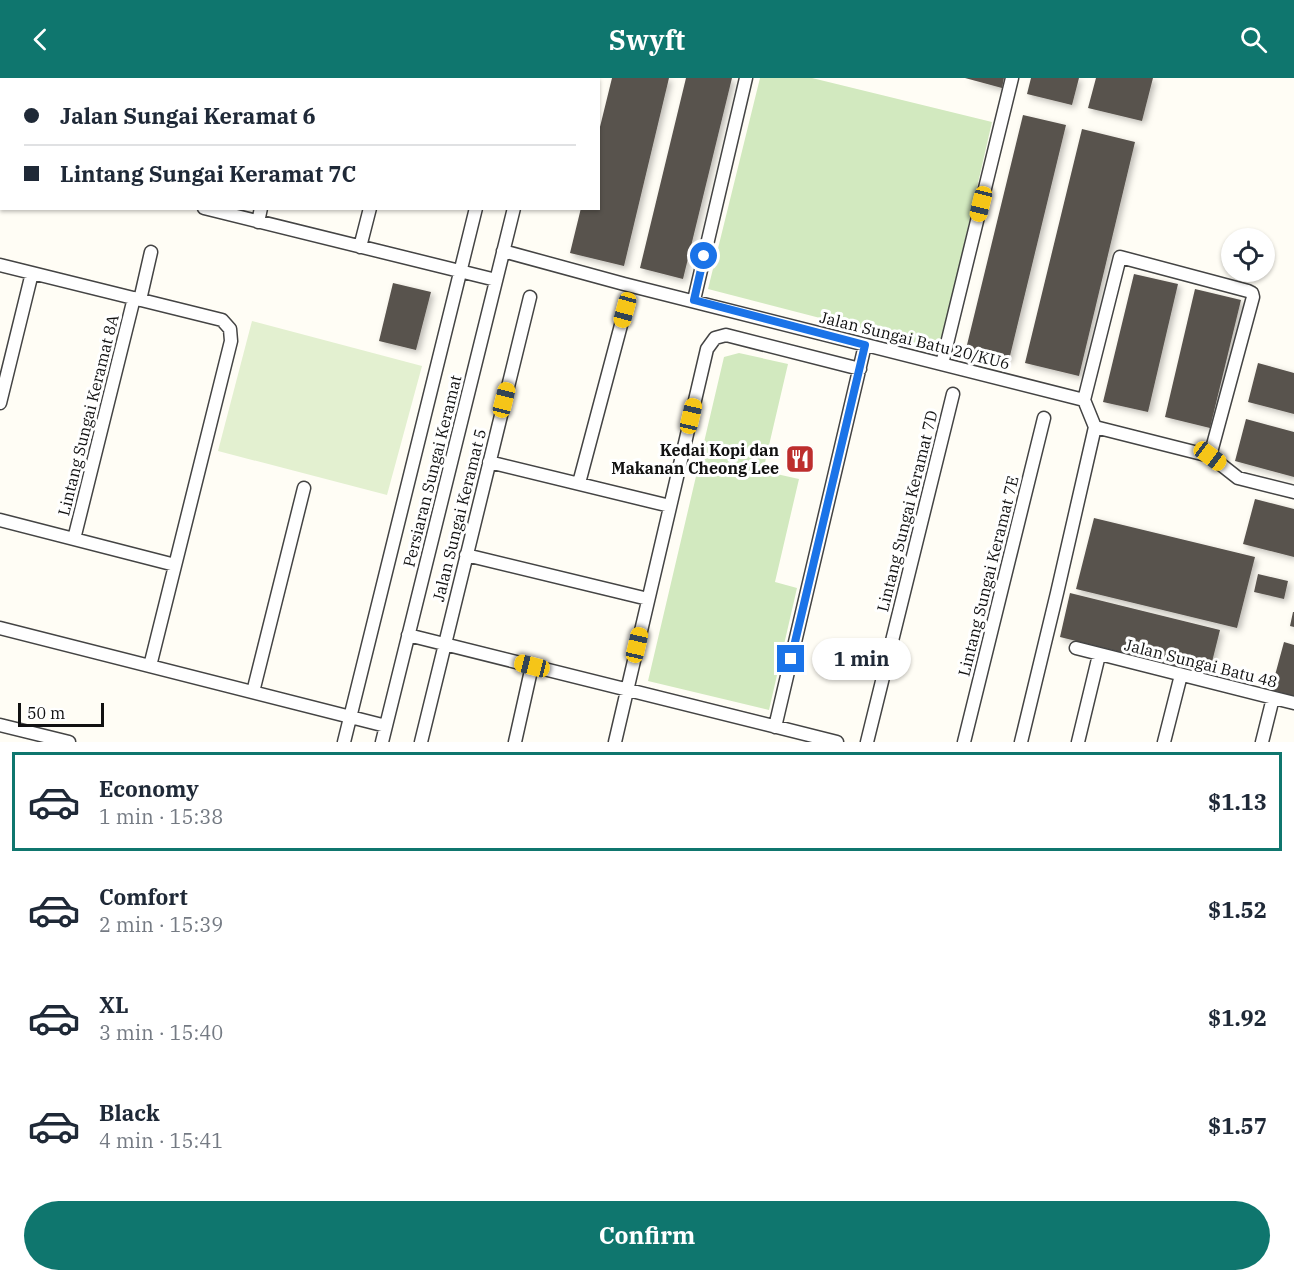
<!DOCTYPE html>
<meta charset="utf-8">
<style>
:root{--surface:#fff;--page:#f2f2f3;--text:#1f2937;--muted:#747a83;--line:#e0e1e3;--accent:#0f766e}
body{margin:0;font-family:"IBM Plex Serif",serif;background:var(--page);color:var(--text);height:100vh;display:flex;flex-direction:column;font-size:22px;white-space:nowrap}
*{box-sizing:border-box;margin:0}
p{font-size:20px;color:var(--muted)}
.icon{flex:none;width:33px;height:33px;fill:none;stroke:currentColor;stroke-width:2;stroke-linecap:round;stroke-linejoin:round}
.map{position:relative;height:664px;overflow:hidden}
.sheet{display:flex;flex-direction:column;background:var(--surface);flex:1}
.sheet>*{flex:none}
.hud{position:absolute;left:0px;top:0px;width:600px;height:132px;box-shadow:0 2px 4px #0004;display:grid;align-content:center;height:132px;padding:0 24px;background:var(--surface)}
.buttons{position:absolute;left:1221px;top:150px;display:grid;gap:12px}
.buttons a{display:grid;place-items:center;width:54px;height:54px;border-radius:50%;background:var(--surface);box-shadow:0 2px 4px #0004;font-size:30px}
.scale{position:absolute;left:18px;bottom:15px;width:86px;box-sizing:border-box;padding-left:6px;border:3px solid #111;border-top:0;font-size:16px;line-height:21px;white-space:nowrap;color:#111;-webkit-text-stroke:4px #fff;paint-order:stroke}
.end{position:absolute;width:27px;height:27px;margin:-14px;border:8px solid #1a73e8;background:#fff;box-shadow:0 0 0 3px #fff}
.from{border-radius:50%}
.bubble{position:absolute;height:42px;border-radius:21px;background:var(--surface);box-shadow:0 2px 4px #0004;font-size:20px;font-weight:800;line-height:42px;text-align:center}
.car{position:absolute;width:18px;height:36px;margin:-18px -9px;border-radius:8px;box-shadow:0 0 4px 2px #0007;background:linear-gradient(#f5c518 24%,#345 0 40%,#f5c518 0 76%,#345 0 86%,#f5c518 0)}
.hud b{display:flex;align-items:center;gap:21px;height:57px;font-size:22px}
.hud b+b{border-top:2px solid var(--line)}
.hud i{width:15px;height:15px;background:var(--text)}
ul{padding:10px 0 0;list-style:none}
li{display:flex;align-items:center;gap:18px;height:99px;margin:0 12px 9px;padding:0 12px;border:3px solid transparent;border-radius:0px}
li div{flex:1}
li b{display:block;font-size:22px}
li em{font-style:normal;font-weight:800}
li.active{border-color:var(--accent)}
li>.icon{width:54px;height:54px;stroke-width:1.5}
.action{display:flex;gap:12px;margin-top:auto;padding:12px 24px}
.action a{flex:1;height:69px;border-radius:36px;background:var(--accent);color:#fff;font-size:24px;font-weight:800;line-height:69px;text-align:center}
header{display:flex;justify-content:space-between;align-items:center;height:78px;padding:0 24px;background:var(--accent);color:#fff;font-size:27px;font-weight:800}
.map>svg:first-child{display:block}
</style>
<header><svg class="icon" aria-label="back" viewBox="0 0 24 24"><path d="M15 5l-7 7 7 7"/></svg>Swyft<svg class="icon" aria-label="search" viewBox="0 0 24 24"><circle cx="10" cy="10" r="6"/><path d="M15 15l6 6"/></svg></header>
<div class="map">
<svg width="1294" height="664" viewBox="0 0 1294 664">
<defs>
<filter id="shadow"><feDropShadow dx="3" dy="3" stdDeviation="3" flood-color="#0004"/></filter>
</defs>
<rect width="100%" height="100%" fill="#fffdf5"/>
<path fill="#d2e9bf" d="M760,0h52l180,44 -52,227 -232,-60z
M739,275l49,11 -25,107 36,8 -24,103 22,6 -28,122 -121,-29 76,-324z"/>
<path fill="#e3f0d0" d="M252,243l170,45 -35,129 -169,-44z"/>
<path fill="#59534d" filter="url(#shadow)" d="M612,0h57l-45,188 -54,-13 11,-45h17v-73z
M686,0h46l-49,201 -43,-11z
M965,0h39l-2,10z
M1031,0h48l-7,27 -45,-11z
M1096,0h57l-11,43 -54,-13z
M1023,37l43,10 -57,235 -43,-11z
M1082,51l53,13 -56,234 -54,-13z
M1134,196l44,10 -30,128 -45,-10z
M393,205l38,9 -15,58 -37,-9z
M1195,211l46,11 -31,128 -45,-11z
M1258,285l36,10v41l-46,-12z
M1246,341l48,13v45l-59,-16z
M1255,421l39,10v48l-51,-13z
M1094,440l161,39 -18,71 -161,-39z
M1258,496l30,7 -4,18 -30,-7z
M1070,515l150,37 -11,44 -149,-37z
M1293,534h1v15l-4,-1z
M1284,564l10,3v51l-23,-6z"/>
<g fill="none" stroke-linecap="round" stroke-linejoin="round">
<g stroke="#444" stroke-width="15">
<path id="street" d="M82,2v-2
M189,2v-2
M295,2v-2
M403,2v-2
M510,2v-2
M540,2v-2
M553,2l1,-2
M0,80l2,1
M204,130l292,72
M258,144l3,-14
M360,169l10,-39
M503,173l121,33 460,116
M0,187l222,55 8,9 1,12 -81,325
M140,222l11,-48
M694,222l52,-222
M942,286l70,-286
M1084,322l36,-143 128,34 4,2 1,4 -43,159
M1084,322l11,27
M0,325l32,-130
M1095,349l115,29 28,22 56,14
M489,384l181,44
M579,405l46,-173
M0,442l175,45
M74,461l60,-241
M466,477l182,44
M0,550l386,98
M408,557l429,107
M1076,570l218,55
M253,614l51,-204
M0,647l69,17
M775,649l90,-382
M344,664l132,-534
M382,664l132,-534
M421,664l109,-445
M515,664l17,-76
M615,664l92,-393 8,-11 11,-3 134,34
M867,664l86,-348
M964,664l80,-324
M1021,664l36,-149 38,-166
M1078,664l21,-87
M1164,664l17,-67
M1262,664l11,-44"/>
</g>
<use href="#street" stroke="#fff" stroke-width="12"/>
</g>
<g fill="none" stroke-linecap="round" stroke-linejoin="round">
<path stroke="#1a73e8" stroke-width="8" d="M704,178l-10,44 171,45 -74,314"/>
</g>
<defs>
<g id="restaurant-square" transform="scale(1.5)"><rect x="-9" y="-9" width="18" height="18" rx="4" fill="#bd2e2d" stroke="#fff"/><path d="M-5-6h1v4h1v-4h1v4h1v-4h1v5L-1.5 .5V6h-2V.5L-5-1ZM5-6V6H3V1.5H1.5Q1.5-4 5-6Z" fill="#fff"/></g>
</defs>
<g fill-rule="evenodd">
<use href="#restaurant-square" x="800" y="381"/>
</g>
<g text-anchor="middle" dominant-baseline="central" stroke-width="6" stroke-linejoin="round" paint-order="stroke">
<g font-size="16" fill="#111" stroke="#fff">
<text transform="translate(915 262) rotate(14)">Jalan Sungai Batu 20/KU6</text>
<text transform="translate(88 337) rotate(-76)">Lintang Sungai Keramat 8A</text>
<text transform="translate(432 393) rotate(-76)">Persiaran Sungai Keramat</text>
<text transform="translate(907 433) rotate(-76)">Lintang Sungai Keramat 7D</text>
<text transform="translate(459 437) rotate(-76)">Jalan Sungai Keramat 5</text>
<text transform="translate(988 498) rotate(-76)">Lintang Sungai Keramat 7E</text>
<text transform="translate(1201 585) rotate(14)">Jalan Sungai Batu 48</text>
</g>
<g font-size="16" font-weight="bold" fill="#111" stroke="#fff" text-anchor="end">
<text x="779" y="372">Kedai Kopi dan<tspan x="779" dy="18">Makanan Cheong Lee</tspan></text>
</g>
</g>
</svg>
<div class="buttons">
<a><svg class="icon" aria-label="locate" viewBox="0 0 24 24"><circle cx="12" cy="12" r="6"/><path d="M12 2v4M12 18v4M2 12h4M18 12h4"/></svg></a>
</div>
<div class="scale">50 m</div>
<i class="end from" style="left:704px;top:178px"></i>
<i class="end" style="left:791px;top:581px"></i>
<div class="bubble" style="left:812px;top:560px;width:99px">1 min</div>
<i class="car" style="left:981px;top:126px;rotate:194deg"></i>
<i class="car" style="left:625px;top:232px;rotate:195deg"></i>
<i class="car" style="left:504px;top:322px;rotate:14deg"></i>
<i class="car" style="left:691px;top:338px;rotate:13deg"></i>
<i class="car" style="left:1210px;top:378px;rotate:127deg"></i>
<i class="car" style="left:637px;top:567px;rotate:13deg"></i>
<i class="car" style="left:532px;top:588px;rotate:284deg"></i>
<div class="hud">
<b><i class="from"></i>Jalan Sungai Keramat 6</b>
<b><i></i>Lintang Sungai Keramat 7C</b>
</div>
</div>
<section class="sheet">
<ul>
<li class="active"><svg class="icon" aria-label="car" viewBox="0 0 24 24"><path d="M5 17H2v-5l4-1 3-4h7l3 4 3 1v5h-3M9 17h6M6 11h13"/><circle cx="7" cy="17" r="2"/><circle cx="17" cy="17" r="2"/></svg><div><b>Economy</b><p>1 min · 15:38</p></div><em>$1.13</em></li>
<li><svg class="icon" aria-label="car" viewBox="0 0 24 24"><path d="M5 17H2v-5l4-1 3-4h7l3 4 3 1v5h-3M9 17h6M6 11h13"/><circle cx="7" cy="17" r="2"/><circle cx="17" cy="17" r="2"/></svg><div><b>Comfort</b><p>2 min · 15:39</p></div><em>$1.52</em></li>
<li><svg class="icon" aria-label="car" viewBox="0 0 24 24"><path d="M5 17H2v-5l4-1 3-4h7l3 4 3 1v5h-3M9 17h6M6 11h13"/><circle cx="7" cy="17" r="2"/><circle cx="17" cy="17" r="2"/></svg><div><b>XL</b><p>3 min · 15:40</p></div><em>$1.92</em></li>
<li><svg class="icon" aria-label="car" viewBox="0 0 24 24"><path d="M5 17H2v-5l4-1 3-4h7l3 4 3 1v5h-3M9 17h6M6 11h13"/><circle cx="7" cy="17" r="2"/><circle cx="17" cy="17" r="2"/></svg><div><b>Black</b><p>4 min · 15:41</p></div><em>$1.57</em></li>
</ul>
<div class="action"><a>Confirm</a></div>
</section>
